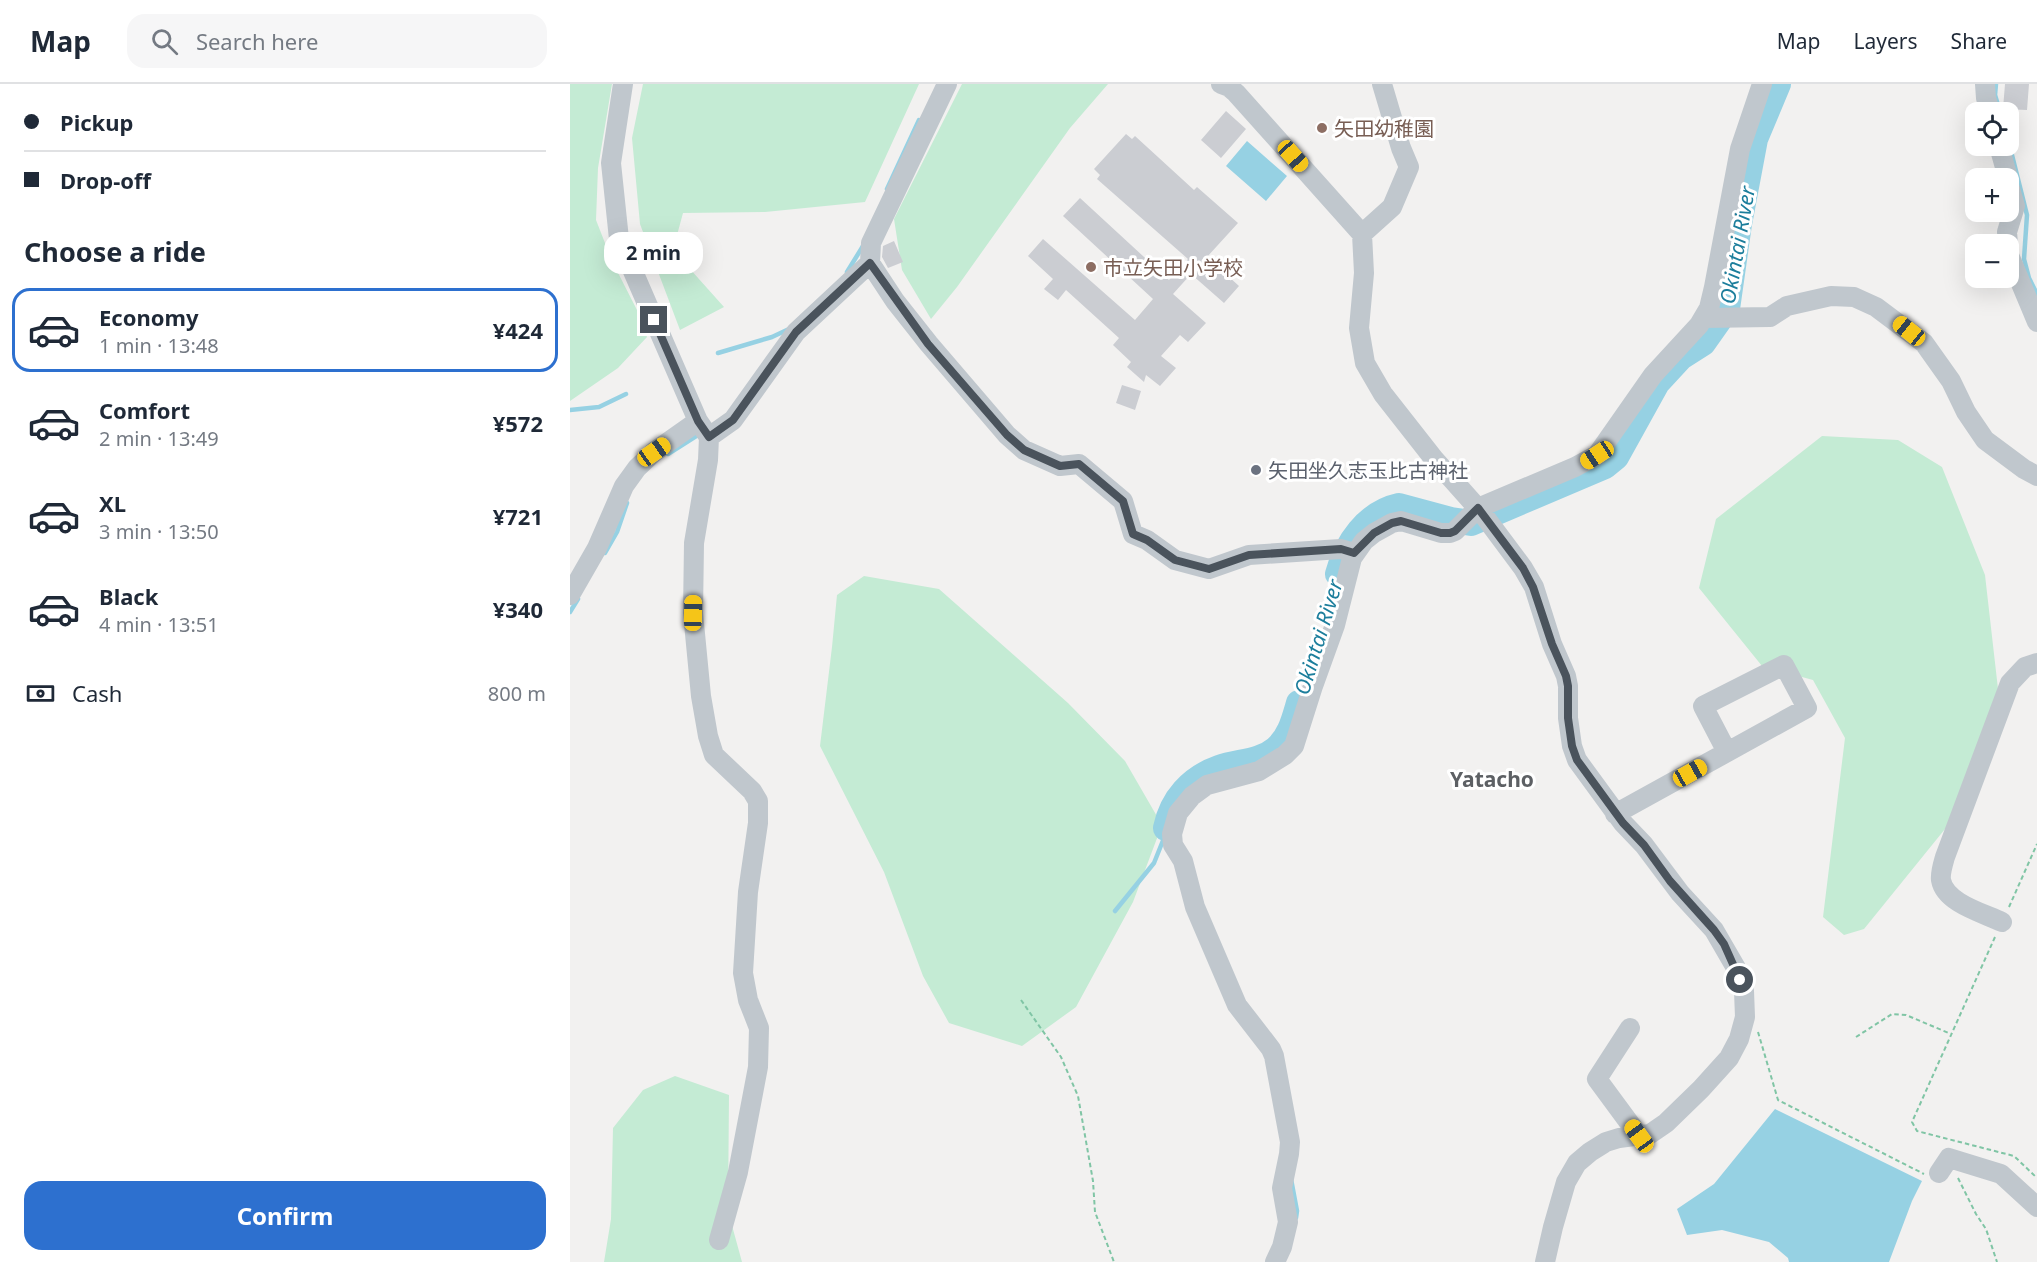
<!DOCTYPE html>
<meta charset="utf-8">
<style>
:root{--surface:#fff;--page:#f6f6f7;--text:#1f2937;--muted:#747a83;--line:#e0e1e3;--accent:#2d70cf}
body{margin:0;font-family:"Noto Sans","Noto Sans JP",sans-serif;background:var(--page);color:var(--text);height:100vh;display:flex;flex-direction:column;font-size:22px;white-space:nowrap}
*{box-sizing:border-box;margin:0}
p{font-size:20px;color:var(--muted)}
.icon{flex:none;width:33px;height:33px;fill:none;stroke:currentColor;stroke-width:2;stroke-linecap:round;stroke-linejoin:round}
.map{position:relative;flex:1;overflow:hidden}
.side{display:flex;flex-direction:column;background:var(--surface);width:570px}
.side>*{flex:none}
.hud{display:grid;align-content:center;height:132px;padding:0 24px;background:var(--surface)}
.buttons{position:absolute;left:1395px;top:18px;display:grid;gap:12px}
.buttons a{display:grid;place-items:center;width:54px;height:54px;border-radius:12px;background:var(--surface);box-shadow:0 6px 24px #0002;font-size:30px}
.end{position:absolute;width:27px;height:27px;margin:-14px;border:8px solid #4a535c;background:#fff;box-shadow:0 0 0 3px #fff}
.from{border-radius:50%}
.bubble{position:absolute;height:42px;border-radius:18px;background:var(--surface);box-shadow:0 6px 24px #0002;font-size:20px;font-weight:700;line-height:42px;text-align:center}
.car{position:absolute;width:18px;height:36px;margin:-18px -9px;border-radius:8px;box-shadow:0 0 4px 2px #0007;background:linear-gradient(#f5c518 24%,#345 0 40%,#f5c518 0 76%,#345 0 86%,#f5c518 0)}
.hud b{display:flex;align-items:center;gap:21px;height:57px;font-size:22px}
.hud b+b{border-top:2px solid var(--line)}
.hud i{width:15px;height:15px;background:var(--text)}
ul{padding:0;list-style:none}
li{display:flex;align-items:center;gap:18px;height:84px;margin:0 12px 9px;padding:0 12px;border:3px solid transparent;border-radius:18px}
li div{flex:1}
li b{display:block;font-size:22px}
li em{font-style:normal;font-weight:700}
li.current{border-color:var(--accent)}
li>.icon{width:54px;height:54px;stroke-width:1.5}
h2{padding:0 24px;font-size:27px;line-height:72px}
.pay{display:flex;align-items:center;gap:15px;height:66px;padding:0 24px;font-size:22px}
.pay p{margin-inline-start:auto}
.cta{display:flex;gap:12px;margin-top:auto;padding:12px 24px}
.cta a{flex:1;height:69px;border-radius:18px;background:var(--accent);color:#fff;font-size:24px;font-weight:700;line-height:69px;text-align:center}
header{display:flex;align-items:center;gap:36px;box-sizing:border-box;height:84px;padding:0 30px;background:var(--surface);border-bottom:2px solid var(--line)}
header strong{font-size:28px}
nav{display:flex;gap:33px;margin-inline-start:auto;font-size:21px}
.search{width:420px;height:54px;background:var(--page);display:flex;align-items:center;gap:15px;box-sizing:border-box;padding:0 21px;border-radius:18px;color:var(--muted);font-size:22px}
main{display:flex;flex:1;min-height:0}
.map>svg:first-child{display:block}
</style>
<header>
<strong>Map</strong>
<div class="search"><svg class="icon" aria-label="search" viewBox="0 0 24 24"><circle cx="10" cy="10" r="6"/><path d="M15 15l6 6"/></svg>Search here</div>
<nav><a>Map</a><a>Layers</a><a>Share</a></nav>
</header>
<main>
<section class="side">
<div class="hud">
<b><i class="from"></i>Pickup</b>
<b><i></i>Drop-off</b>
</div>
<h2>Choose a ride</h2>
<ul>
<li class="current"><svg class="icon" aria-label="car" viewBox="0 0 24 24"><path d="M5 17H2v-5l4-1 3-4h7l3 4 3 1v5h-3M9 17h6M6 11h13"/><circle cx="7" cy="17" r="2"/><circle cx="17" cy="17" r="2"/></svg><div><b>Economy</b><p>1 min · 13:48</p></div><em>¥424</em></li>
<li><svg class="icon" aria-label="car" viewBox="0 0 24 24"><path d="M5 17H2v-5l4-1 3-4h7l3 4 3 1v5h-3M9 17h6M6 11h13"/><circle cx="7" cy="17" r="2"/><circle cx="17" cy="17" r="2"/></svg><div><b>Comfort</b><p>2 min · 13:49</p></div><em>¥572</em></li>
<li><svg class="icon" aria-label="car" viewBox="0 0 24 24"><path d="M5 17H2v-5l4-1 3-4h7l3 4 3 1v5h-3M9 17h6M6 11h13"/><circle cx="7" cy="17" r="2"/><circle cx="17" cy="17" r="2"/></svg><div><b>XL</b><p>3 min · 13:50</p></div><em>¥721</em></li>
<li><svg class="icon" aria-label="car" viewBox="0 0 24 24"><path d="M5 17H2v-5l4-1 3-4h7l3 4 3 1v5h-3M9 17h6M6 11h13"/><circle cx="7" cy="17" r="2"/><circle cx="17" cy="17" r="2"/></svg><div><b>Black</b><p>4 min · 13:51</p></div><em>¥340</em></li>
</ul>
<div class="pay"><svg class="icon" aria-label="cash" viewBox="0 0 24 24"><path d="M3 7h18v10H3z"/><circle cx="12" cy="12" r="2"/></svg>Cash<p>800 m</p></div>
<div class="cta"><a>Confirm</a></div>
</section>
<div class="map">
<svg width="1467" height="1178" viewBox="0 0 1467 1178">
<rect width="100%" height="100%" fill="#f2f1f0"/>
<path fill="#c4ebd4" d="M0,0h42l-14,84 -2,52 16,41 26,51 9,25 -29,31 -48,33z
M73,0h276l-54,118 -100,10 -82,1 -10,37 51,57 -44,23 -40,-106 -8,-86z
M392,0h146l-38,44 -113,159 -26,32 -29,-49 -8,-51z
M1252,352l76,4 44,27 43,108 13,114 -36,119 -98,121 -20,6 -21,-18 22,-179 -32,-58 -51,-14 -63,-78 17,-69z
M294,492l75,13 129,114 57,58 37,64 -29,77 -57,105 -54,39 -73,-23 -26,-47 -39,-104 -64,-126 12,-99 5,-52z
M105,992l54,19 -1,116 14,51h-138l7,-43 2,-91 30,-38z"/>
<path fill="#96d1e3" d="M677,57l40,35 -21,25 -40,-35z
M1205,1025l147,72 -10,20 -23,61h-100l-1,-4 -19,-16 -47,-12 -35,5 -10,-26 37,-25z"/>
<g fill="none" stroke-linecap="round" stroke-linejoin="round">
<path stroke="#96d1e3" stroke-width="4.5" d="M1426,0l-1,11 5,17
M1438,55l19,76 -3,44 5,19 8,16
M317,105l32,-69
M277,188l16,-26
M148,269l54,-16 17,-8
M0,326l29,-3 27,-13
M98,370l33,-21
M35,469l12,-21 10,-29
M0,528l8,-13
M545,827l39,-48 10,-25
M721,1095l6,32 -1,7"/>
<path stroke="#96d1e3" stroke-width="26" d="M768,490c8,-31 29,-61 61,-68l52,14 20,3 134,-57 11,-9 41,-74 24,-26 22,-14 24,-34 12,-85 16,-85 23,-55
M596,744c6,-29 25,-50 53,-60 20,-7 40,-5 57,-19 14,-12 18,-29 23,-46"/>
</g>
<path fill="#cbcdd2" d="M1435,0h24l-2,26 -24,-1z
M656,27l20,18 -25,29 -20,-18z
M556,50l6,5 3,-3 59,54 3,-3 41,36 -31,34 32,29 -15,17 -33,-29 -18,20 33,29 -18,19 -8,-7 -19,21 15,12 -16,18 -14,-11 -2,7 -17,-15 4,-5 -18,-17 6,-7 -53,-48 -8,10 -14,-11 9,-10 -25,-23 15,-17 92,81 18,-21 -90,-83 17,-18 89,82 19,-21 -91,-80 3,-4 -6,-6z
M324,157l9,21 -15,6 -6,-11 1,-11z
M552,301l19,6 -6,19 -19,-7z"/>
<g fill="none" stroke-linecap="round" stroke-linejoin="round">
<path stroke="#80c5a5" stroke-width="2" stroke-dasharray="4.5 3" stroke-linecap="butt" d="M1439,823l28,-63
M1425,853l-83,185 5,9 97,25 23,22
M451,916l40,57 17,39 15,85 2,31 19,50
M1188,948l20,68 146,74
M1286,953l36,-23 14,1 45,19
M1388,1094l18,36 10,15 11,33"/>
<path stroke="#c0c7cd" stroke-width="20" d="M53,0l-12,79 8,76 79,182 11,16 -1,23 -14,83 -1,70 8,83 7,40 6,19 38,36 6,10v22l-10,69 -5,81 5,27 11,28 -1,39 -20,105 -19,68
M377,0l-76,159 -1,20 25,38 34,43 78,91 17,15 36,16 19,-2 44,37 10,33 14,6 28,20 34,9 40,-14 92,-6 14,4
M651,0l8,3 7,6 126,141 2,39 -5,55 6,35 18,31 51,65 48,54 41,55 11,19 18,57 14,32 2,10v32l4,28 5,14 46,63 21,22 36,48 34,37 22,38 8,23 1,26 -6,22 -10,19 -28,31 -35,34 -16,11 -31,4 -13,4 -16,10 -13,11 -11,19 -13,45 -8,35
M1415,0l1,14 4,14
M1429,62l9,32
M792,150l30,-27 17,-40 -8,-19 -19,-64
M1438,160l-1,-12 8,-26 -7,-24
M1438,163l1,8 28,67
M1134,234l66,-1 17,-11 44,-10 23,1 22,10 48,36 27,38 15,31 19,28 39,29 13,7
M139,353l24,-17 63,-88 74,-69
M0,511l27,-47 27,-62 13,-18 17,-16 44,-31
M1045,730l192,-106 -23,-43 -81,41 24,46
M1432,838c-19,-9 -57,-19 -61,-42 -1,-7 2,-16 4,-23l65,-174 15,-16 12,-4
M1060,944l-33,51 42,57
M1369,1089l10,-15 52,16 36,33
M705,1178l7,-15 6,-25 -6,-34 7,-34 1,-12 -16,-86 -3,-7 -34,-44 -42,-98 -12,-46 -10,-16 -1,-11 6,-21 14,-17 15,-11 52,-14 26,-16 9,-9 19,-60 22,-61 17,-67 12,-17 10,-8 18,-10 9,-2 40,12h9l5,-2 23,-23 97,-41 22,-12 56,-80 46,-50 10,-17 5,-21 26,-138 22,-65"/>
</g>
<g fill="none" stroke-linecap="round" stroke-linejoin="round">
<path stroke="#4a535c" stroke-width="8" d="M84,236l44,101 11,16 24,-17 63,-88 74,-69 58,81 79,91 17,15 36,16 19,-2 44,37 10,33 14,6 28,20 34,9 40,-14 92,-6 13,4 20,-20 18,-10 9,-2 40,12h9l5,-2 23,-23 45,60 10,19 19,57 14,32 2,10v32l4,28 5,14 46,63 21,22 26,36 44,49 10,14 16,36"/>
</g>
<g fill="#8d6e63" stroke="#fff" stroke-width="2">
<circle cx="752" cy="44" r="6"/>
<circle cx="521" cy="183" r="6"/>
</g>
<circle fill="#6b7280" stroke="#fff" stroke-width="2" cx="686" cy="386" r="6"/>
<g text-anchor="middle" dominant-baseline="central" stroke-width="6" stroke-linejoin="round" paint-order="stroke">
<g font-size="20" fill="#785e54" stroke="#fff" text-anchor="start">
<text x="764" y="44">矢田幼稚園</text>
<text x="533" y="183">市立矢田小学校</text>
</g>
<g font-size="20" fill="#5b616d" stroke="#fff" text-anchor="start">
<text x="698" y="386">矢田坐久志玉比古神社</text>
</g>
<g font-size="21" font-style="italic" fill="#1c7e9c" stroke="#fff">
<text transform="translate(1167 161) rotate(-80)">Okintai River</text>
<text transform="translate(748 553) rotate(-73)">Okintai River</text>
</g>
<g font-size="21" font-weight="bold" fill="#5d6064" stroke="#fff">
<text x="922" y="695">Yatacho</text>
</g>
</g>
</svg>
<div class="buttons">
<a><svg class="icon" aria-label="locate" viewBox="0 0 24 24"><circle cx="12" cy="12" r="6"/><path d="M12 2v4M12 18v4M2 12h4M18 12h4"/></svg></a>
<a>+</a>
<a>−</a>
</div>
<i class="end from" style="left:1170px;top:896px"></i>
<i class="end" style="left:84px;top:236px"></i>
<div class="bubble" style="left:34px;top:148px;width:99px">2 min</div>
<i class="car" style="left:723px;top:72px;rotate:138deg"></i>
<i class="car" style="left:1339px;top:247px;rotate:309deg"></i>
<i class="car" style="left:84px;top:368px;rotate:55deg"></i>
<i class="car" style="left:1027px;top:371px;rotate:237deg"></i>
<i class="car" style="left:123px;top:529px;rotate:1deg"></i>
<i class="car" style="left:1120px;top:689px;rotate:61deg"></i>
<i class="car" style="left:1069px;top:1052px;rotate:324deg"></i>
</div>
</main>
